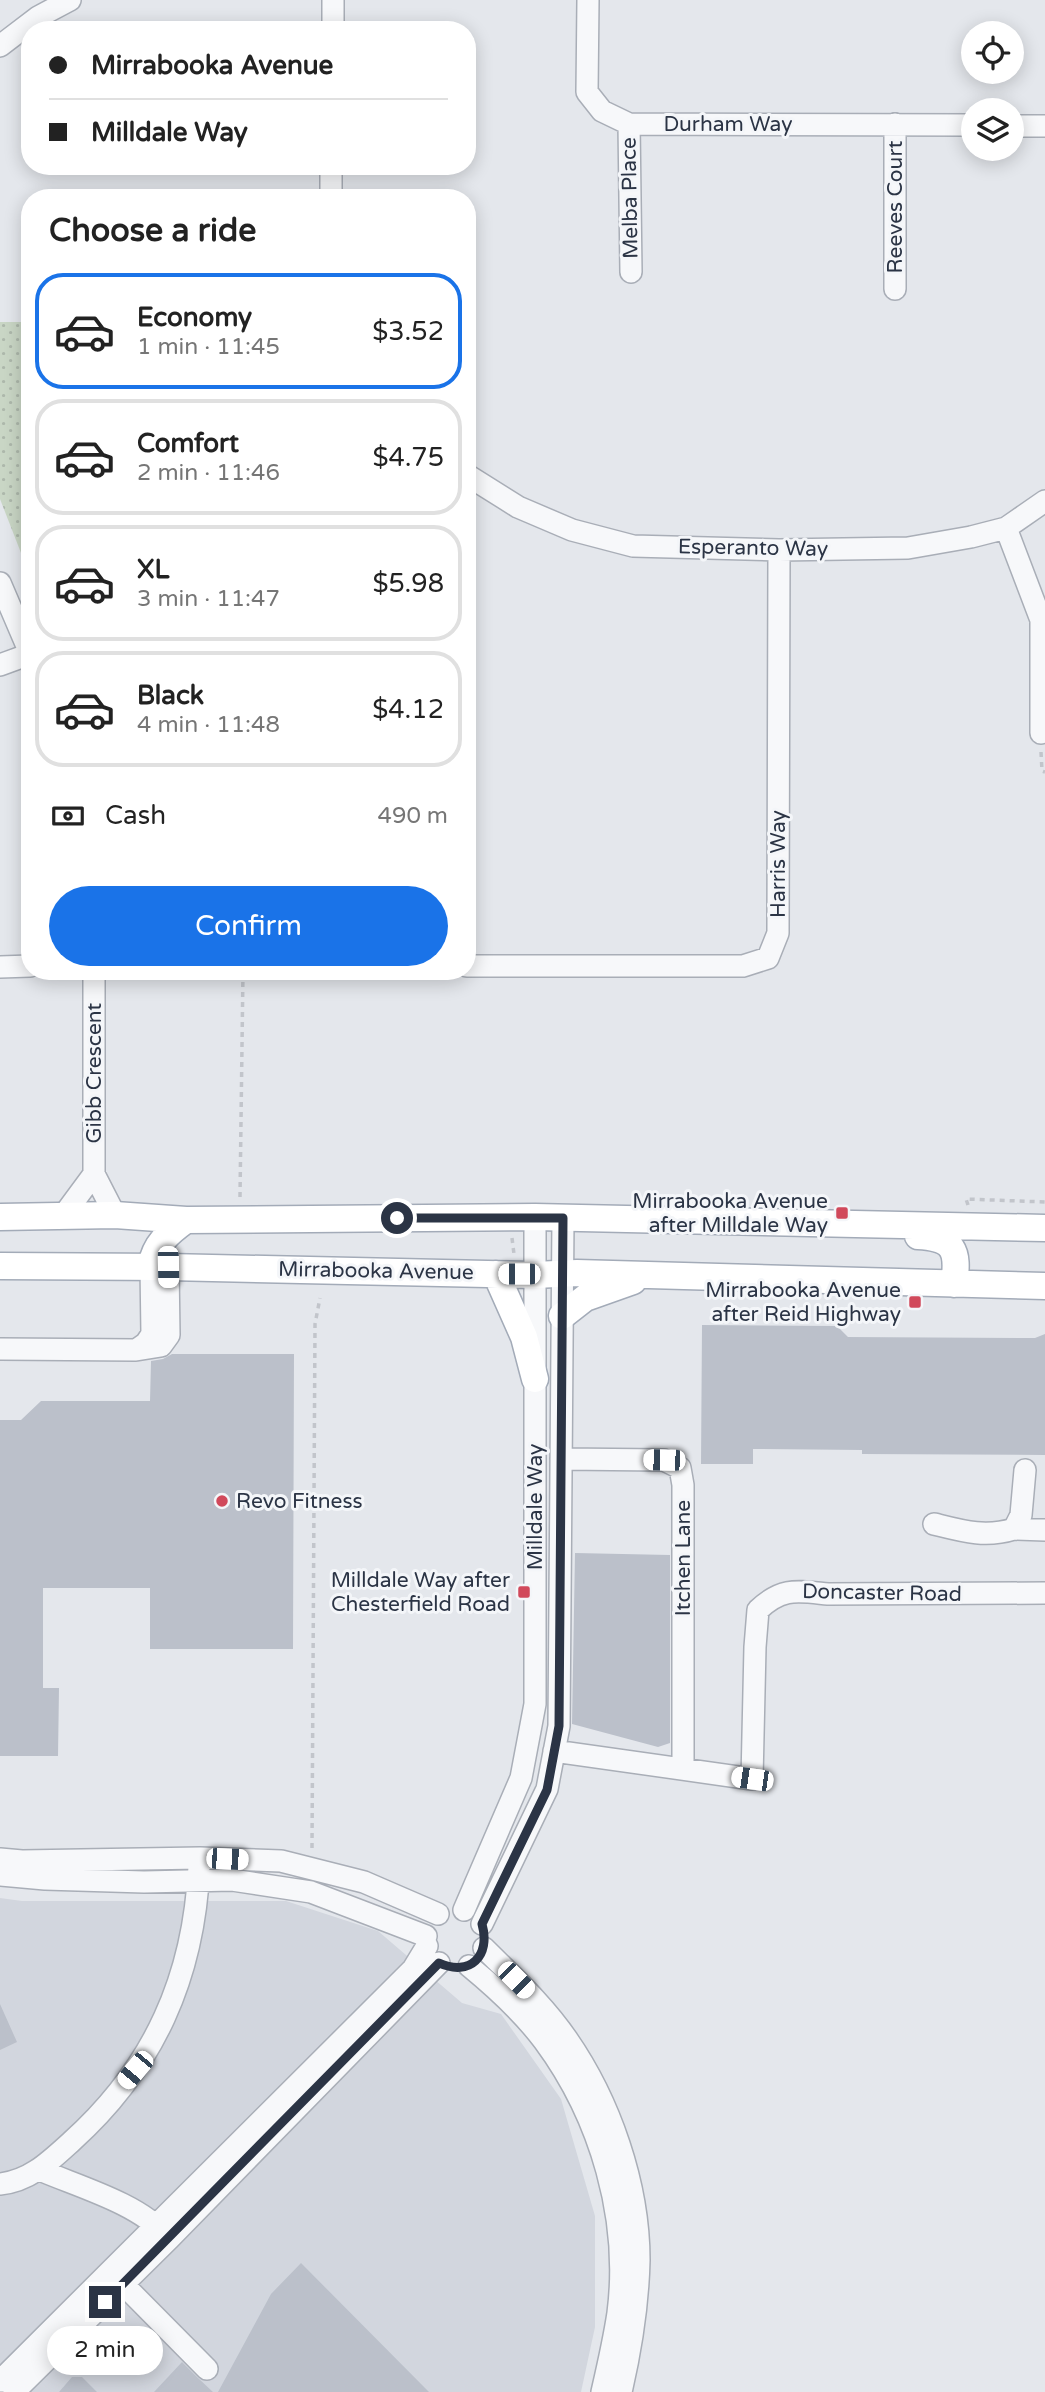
<!DOCTYPE html>
<meta charset="utf-8">
<style>
:root{--surface:#fff;--page:#f2f2f2;--text:#222;--muted:#767676;--line:#e0e0e0;--accent:#1a73e8}
body{margin:0;font-family:"Varela Round",sans-serif;background:var(--page);color:var(--text);height:100vh;display:flex;flex-direction:column;font-size:26px;white-space:nowrap}
*{box-sizing:border-box;margin:0}
p{font-size:23px;color:var(--muted)}
.icon{flex:none;width:38px;height:38px;fill:none;stroke:currentColor;stroke-width:2;stroke-linecap:round;stroke-linejoin:round}
.map{position:relative;flex:1;overflow:hidden}
.sheet{position:absolute;left:21px;top:189px;width:455px;height:791px;display:flex;flex-direction:column;background:var(--surface);border-radius:28px;box-shadow:0 4px 18px #0003}
.sheet>*{flex:none}
.guide{position:absolute;left:21px;top:21px;width:455px;height:154px;border-radius:28px;box-shadow:0 4px 18px #0003;display:grid;align-content:center;height:154px;padding:0 28px;background:var(--surface)}
.controls{position:absolute;left:961px;top:21px;display:grid;gap:14px}
.controls a{display:grid;place-items:center;width:63px;height:63px;border-radius:50%;background:var(--surface);box-shadow:0 4px 18px #0003;font-size:35px}
.end{position:absolute;width:32px;height:32px;margin:-16px;border:9px solid #2b3445;background:#fff;box-shadow:0 0 0 4px #fff}
.from{border-radius:50%}
.bubble{position:absolute;height:49px;border-radius:24px;background:var(--surface);box-shadow:0 4px 18px #0003;font-size:23px;font-weight:600;line-height:49px;text-align:center}
.car{position:absolute;width:21px;height:42px;margin:-21px -10px;border-radius:9px;box-shadow:0 0 5px 2px #0007;background:linear-gradient(#fff 24%,#345 0 40%,#fff 0 76%,#345 0 86%,#fff 0)}
.guide b{display:flex;align-items:center;gap:24px;height:66px;font-size:26px}
.guide b+b{border-top:2px solid var(--line)}
.guide i{width:18px;height:18px;background:var(--text)}
ul{padding:0;list-style:none}
li{display:flex;align-items:center;gap:21px;height:116px;margin:0 14px 10px;padding:0 14px;border:4px solid var(--line);border-radius:28px}
li div{flex:1}
li b{display:block;font-size:26px}
li em{font-style:normal;font-weight:600}
li.selected{border-color:var(--accent)}
li>.icon{width:63px;height:63px;stroke-width:1.5}
h2{padding:0 28px;font-size:32px;line-height:84px}
.pay{display:flex;align-items:center;gap:18px;height:77px;padding:0 28px;font-size:26px}
.pay p{margin-inline-start:auto}
.action{display:flex;gap:14px;margin-top:auto;padding:14px 28px}
.action a{flex:1;height:80px;border-radius:42px;background:var(--accent);color:#fff;font-size:28px;font-weight:600;line-height:80px;text-align:center}
.map>svg:first-child{display:block}
</style>
<div class="map">
<svg width="1045" height="2392" viewBox="0 0 1045 2392">
<defs>
<pattern id="park-dots" width="8" height="8" patternUnits="userSpaceOnUse" patternTransform="scale(1.75)"><rect width="8" height="8" fill="#c9d6c5"/><path d="M2 2h.1M6 6h.1" fill="none" stroke="#adb8ab" stroke-width="1.8" stroke-linecap="round"/></pattern>
</defs>
<rect width="100%" height="100%" fill="#e4e7ec"/>
<path fill="#d2d6de" d="M0,1898l22,3h264l92,30 84,72 39,11 60,85 34,117v111l-14,65h-581z"/>
<path fill="url(#park-dots)" d="M0,322h30v254l-30,-77z"/>
<path fill="#bbc0ca" d="M702,1325l135,1 11,11 187,1 10,-4v121l-183,-1v-4l-109,-1v15h-52z
M172,1354h122l-1,295h-143v-61h-107v100h16l-1,68h-58v-336h21l20,-19h109l1,-40 12,-2z
M575,1553l95,2v188l-12,4 -86,-23z
M0,2004l17,38 -17,8z
M301,2263l128,129h-211l53,-98z
M182,2362l16,16 15,14h-59z
M72,2377h10l15,15h-38z"/>
<g fill="none" stroke-linecap="round" stroke-linejoin="round">
<g stroke="#a9aeb7" stroke-width="24">
<path id="minor" d="M588,0l-1,92 15,19 27,13 344,1
M333,30v-30
M0,46l38,-29 32,-17
M629,124l2,148
M895,124v165
M1012,126h33
M331,198v-32
M467,475l51,32 54,23 61,16 146,4 129,-2 63,-11 35,-9 39,-27
M1006,528l35,92v113
M0,583l30,70
M0,665l30,-11
M467,966h276l25,-8 10,-25 1,-383
M0,967l30,-1
M94,971v203l21,41
M63,1216l31,-42
M0,1349l136,1 25,-4 8,-11 -1,-68
M136,1350l10,-7 6,-9 -1,-68
M561,1459l103,1 16,8 3,17v284
M934,1524c28,7 51,14 80,5l7,-14 4,-45
M1014,1529l31,1
M554,1751l198,28 3,-132 3,-37c24,-23 39,-19 70,-16l217,-1
M0,1859l22,2 178,-3 81,3 83,21 74,32
M0,1875l45,4 99,3 88,-2 79,12 115,44
M464,1910l57,-132 14,-74v-487
M482,1924l65,-135 12,-63 4,-508
M484,1948c29,29 60,57 83,91 43,62 72,145 72,221 -1,44 -8,89 -18,132
M469,1966c28,23 54,47 75,75 57,77 86,178 74,272 -4,27 -10,53 -16,79
M40,2170c37,16 100,34 125,65
M0,2184c30,-3 50,-23 72,-43 82,-74 122,-164 127,-274
M114,2275l93,94
M0,2381l413,-412 14,-23
M14,2392l155,-153 270,-276"/>
</g>
<g stroke="#a3abb8" stroke-width="29">
<path id="major" d="M0,1217l115,-2 71,5 349,-3 510,11
M918,1236c36,2 41,14 36,48
M0,1266l168,1 367,8 42,-2 468,13
M151,1266c4,-22 17,-33 35,-46
M496,1274l28,63 11,42
M562,1316l23,-18 48,-17"/>
</g>
<path stroke="#c2c5cb" stroke-width="3.5" stroke-dasharray="5 5" stroke-linecap="butt" d="M1041,752l1,19 3,1
M240,1197l3,-226
M968,1205l-2,-6 79,3
M512,1238l2,16
M312,1848l3,-524 5,-26"/>
<use href="#minor" stroke="#f7f8fa" stroke-width="21"/>
<use href="#major" stroke="#fff" stroke-width="26"/>
</g>
<g fill="none" stroke-linecap="round" stroke-linejoin="round">
<path stroke="#2b3445" stroke-width="9" d="M105,2302l334,-339c31,14 52,-7 43,-39l65,-134 12,-64 4,-508h-166"/>
</g>
<g fill="#d1495b" stroke="#f4f6f9" stroke-width="2.5">
<rect x="835" y="1206" width="14" height="14" rx="3.5"/>
<rect x="908" y="1295" width="14" height="14" rx="3.5"/>
<circle cx="222" cy="1501" r="7"/>
<rect x="517" y="1585" width="14" height="14" rx="3.5"/>
</g>
<g text-anchor="middle" dominant-baseline="central" stroke-width="6" stroke-linejoin="round" paint-order="stroke">
<g font-size="21" fill="#2b3445" stroke="#f4f6f9">
<text x="728" y="124">Durham Way</text>
<text transform="translate(630 198) rotate(-91)">Melba Place</text>
<text transform="translate(895 207) rotate(-90)">Reeves Court</text>
<text transform="translate(753 548) rotate(1)">Esperanto Way</text>
<text transform="translate(778 864) rotate(-90)">Harris Way</text>
<text transform="translate(94 1073) rotate(-90)">Gibb Crescent</text>
<text transform="translate(376 1271) rotate(1)">Mirrabooka Avenue</text>
<text transform="translate(535 1507) rotate(-90)">Milldale Way</text>
<text transform="translate(683 1558) rotate(-90)">Itchen Lane</text>
<text transform="translate(882 1593) rotate(1)">Doncaster Road</text>
</g>
<g font-size="21" fill="#2b3445" stroke="#f4f6f9" text-anchor="end">
<text x="828" y="1201">Mirrabooka Avenue<tspan x="828" dy="24">after Milldale Way</tspan></text>
<text x="901" y="1290">Mirrabooka Avenue<tspan x="901" dy="24">after Reid Highway</tspan></text>
<text x="236" y="1501" text-anchor="start">Revo Fitness</text>
<text x="510" y="1580">Milldale Way after<tspan x="510" dy="24">Chesterfield Road</tspan></text>
</g>
</g>
</svg>
<div class="controls">
<a><svg class="icon" aria-label="locate" viewBox="0 0 24 24"><circle cx="12" cy="12" r="6"/><path d="M12 2v4M12 18v4M2 12h4M18 12h4"/></svg></a>
<a><svg class="icon" aria-label="layers" viewBox="0 0 24 24"><path d="M12 4l9 5-9 5-9-5zM3 14l9 5 9-5"/></svg></a>
</div>
<i class="end from" style="left:397px;top:1218px"></i>
<i class="end" style="left:105px;top:2302px"></i>
<div class="bubble" style="left:47px;top:2326px;width:116px">2 min</div>
<i class="car" style="left:168px;top:1267px;rotate:179deg"></i>
<i class="car" style="left:519px;top:1274px;rotate:270deg"></i>
<i class="car" style="left:664px;top:1460px;rotate:271deg"></i>
<i class="car" style="left:752px;top:1779px;rotate:278deg"></i>
<i class="car" style="left:227px;top:1859px;rotate:92deg"></i>
<i class="car" style="left:516px;top:1980px;rotate:135deg"></i>
<i class="car" style="left:135px;top:2070px;rotate:220deg"></i>
<div class="guide">
<b><i class="from"></i>Mirrabooka Avenue</b>
<b><i></i>Milldale Way</b>
</div>
<section class="sheet">
<h2>Choose a ride</h2>
<ul>
<li class="selected"><svg class="icon" aria-label="car" viewBox="0 0 24 24"><path d="M5 17H2v-5l4-1 3-4h7l3 4 3 1v5h-3M9 17h6M6 11h13"/><circle cx="7" cy="17" r="2"/><circle cx="17" cy="17" r="2"/></svg><div><b>Economy</b><p>1 min · 11:45</p></div><em>$3.52</em></li>
<li><svg class="icon" aria-label="car" viewBox="0 0 24 24"><path d="M5 17H2v-5l4-1 3-4h7l3 4 3 1v5h-3M9 17h6M6 11h13"/><circle cx="7" cy="17" r="2"/><circle cx="17" cy="17" r="2"/></svg><div><b>Comfort</b><p>2 min · 11:46</p></div><em>$4.75</em></li>
<li><svg class="icon" aria-label="car" viewBox="0 0 24 24"><path d="M5 17H2v-5l4-1 3-4h7l3 4 3 1v5h-3M9 17h6M6 11h13"/><circle cx="7" cy="17" r="2"/><circle cx="17" cy="17" r="2"/></svg><div><b>XL</b><p>3 min · 11:47</p></div><em>$5.98</em></li>
<li><svg class="icon" aria-label="car" viewBox="0 0 24 24"><path d="M5 17H2v-5l4-1 3-4h7l3 4 3 1v5h-3M9 17h6M6 11h13"/><circle cx="7" cy="17" r="2"/><circle cx="17" cy="17" r="2"/></svg><div><b>Black</b><p>4 min · 11:48</p></div><em>$4.12</em></li>
</ul>
<div class="pay"><svg class="icon" aria-label="cash" viewBox="0 0 24 24"><path d="M3 7h18v10H3z"/><circle cx="12" cy="12" r="2"/></svg>Cash<p>490 m</p></div>
<div class="action"><a>Confirm</a></div>
</section>
</div>
